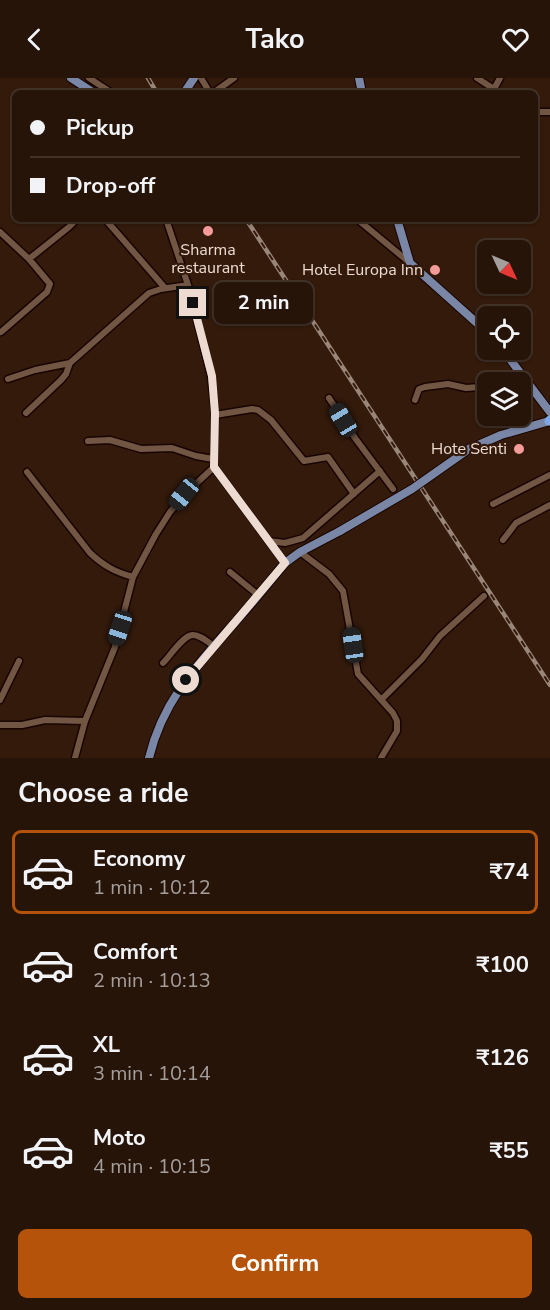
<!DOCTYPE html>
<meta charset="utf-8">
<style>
:root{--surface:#261408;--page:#322116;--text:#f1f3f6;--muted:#a49e9c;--line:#423329;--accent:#b45309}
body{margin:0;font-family:"Nunito Sans",sans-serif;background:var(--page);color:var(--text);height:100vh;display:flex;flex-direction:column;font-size:22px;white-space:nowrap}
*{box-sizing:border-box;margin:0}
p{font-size:20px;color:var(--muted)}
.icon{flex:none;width:33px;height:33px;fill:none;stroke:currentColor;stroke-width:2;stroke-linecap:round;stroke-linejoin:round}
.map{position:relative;height:680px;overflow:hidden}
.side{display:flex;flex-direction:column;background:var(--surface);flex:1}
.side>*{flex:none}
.top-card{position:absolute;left:12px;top:12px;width:526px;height:132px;border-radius:9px;box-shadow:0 2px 4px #0004,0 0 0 2px var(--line);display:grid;align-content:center;height:132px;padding:0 18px;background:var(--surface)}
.needle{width:39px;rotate:134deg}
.controls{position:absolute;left:477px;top:162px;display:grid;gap:12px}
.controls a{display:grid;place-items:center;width:54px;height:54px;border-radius:9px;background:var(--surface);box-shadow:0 2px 4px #0004,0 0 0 2px var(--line);font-size:30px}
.end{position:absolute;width:27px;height:27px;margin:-14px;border:8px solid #eddbd1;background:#111;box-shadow:0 0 0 3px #111}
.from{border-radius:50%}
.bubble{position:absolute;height:42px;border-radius:9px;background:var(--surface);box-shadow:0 2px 4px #0004,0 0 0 2px var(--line);font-size:20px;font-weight:700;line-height:42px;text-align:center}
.car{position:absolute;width:18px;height:36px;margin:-18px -9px;border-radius:8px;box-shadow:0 0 4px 2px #0007;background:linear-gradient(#222 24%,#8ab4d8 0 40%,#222 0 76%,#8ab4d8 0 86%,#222 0)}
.top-card b{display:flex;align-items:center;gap:21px;height:57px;font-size:22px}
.top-card b+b{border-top:2px solid var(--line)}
.top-card i{width:15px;height:15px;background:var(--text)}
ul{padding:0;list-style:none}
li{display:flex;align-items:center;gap:18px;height:84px;margin:0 12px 9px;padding:0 6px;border:3px solid transparent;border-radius:9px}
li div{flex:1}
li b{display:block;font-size:22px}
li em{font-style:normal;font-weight:700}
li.active{border-color:var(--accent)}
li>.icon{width:54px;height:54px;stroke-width:1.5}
h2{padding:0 18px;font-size:27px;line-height:72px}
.cta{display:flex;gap:12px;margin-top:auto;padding:12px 18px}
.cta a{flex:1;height:69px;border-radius:9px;background:var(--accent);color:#fff;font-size:24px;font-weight:700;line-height:69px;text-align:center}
header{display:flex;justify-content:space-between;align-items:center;height:78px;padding:0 18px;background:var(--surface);font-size:27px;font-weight:700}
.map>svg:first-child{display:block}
</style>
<header><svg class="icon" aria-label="back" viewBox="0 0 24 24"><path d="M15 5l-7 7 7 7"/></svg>Tako<svg class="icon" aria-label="heart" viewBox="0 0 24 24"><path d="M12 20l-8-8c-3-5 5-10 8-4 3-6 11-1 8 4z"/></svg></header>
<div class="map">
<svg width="550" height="680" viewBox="0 0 550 680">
<rect width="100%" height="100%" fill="#331a0b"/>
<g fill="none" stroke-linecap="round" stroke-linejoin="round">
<g stroke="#190400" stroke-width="9">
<path id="minor" d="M89,0l23,15
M201,0l9,15
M477,0l23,15
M494,11l6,-11
M213,15l21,-15
M536,34h14
M105,141l60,69
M166,141l22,66 23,91 4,37 -1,54 71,96
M357,141l53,44
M0,154l29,27 21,25 -3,8 -46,40
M29,181l40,-32 8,-8
M8,301l27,-9 35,-7 79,-70 12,-4 27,-4
M329,320l26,40 38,51
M415,322l4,-11 6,-2 23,-3 18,4 14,-1 8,4
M26,335l35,-33 5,-6 4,-11
M215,337l37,-6 6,1 13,10 33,41 24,-4 26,37
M88,363l22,-1 31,9 31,-1 24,8 17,3
M27,394l63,81c14,13 25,19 43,24
M493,426l57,-29
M503,462l13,-17 34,-18
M269,463l16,2 18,-5 77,-67
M300,474l29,22 14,17 15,83 35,39 4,8v10l-16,27
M230,494l28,23
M163,585c6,-6 20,-27 29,-28 7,-1 16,7 22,11
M0,622l19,-39
M381,622l41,-41 18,-23 44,-40
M0,647h22l23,-5 40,1
M75,680l10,-37 30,-74 18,-70 23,-43 14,-22 15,-18 29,-27"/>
</g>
<g stroke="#190400" stroke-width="10">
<path id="major" d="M71,0l23,15
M359,0l3,15
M184,15l10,-15
M397,141l13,44 78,70
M503,272l47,62
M469,371l32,-14 48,-14
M149,680c14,-59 50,-95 88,-138 17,-19 32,-38 48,-57l15,-11 40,-21"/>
</g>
<g stroke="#190400" stroke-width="12">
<path id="highway" d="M549,343l1,-1"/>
</g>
<use href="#minor" stroke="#725644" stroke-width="6"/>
<use href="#major" stroke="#7a86a5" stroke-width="8"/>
<use href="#highway" stroke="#7fa6e6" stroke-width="9"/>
<g stroke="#9a8579" stroke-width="4.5">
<path id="rail" d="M148,0l9,15
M246,141l304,466"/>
</g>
<use href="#rail" stroke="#331a0b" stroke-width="2" stroke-dasharray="7" stroke-linecap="butt"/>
<g stroke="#190400" stroke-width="10" stroke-linecap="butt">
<path id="major-bridge" d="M340,453l72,-42 57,-40"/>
</g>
<use href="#major-bridge" stroke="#7a86a5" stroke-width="8"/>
</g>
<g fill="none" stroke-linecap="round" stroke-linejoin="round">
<path stroke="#eddbd1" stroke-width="8" d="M186,602l99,-117 -71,-96 1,-54 -3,-37 -19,-73"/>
</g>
<g fill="#f59b99" stroke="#331a0b" stroke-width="2">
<circle cx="208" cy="153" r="6"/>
<circle cx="435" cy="192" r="6"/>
<circle cx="519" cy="371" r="6"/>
</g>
<g text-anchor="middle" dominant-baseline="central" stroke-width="4.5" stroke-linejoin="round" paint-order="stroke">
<g font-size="16" fill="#eddbd1" stroke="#331a0b" text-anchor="end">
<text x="208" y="172" text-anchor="middle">Sharma<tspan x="208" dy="18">restaurant</tspan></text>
<text x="423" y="192">Hotel Europa Inn</text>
<text x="507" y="371">Hote Senti</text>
</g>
</g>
</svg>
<div class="controls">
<a><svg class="needle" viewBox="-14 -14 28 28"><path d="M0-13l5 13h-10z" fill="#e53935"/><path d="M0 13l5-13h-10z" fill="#a49e9c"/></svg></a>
<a><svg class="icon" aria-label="locate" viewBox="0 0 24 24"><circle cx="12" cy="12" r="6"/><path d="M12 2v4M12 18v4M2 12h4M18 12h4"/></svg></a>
<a><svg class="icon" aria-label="layers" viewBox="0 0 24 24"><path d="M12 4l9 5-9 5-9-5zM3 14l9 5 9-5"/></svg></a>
</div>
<i class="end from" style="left:186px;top:602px"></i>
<i class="end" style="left:193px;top:225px"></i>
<div class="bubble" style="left:214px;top:204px;width:99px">2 min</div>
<i class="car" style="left:343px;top:342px;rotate:329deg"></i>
<i class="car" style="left:184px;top:416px;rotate:219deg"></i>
<i class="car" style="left:120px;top:550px;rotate:198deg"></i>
<i class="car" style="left:353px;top:567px;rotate:352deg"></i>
<div class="top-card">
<b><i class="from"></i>Pickup</b>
<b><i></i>Drop-off</b>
</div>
</div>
<section class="side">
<h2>Choose a ride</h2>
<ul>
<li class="active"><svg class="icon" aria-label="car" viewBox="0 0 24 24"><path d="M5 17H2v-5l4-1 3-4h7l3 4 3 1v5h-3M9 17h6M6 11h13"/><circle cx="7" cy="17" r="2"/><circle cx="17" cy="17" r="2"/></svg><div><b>Economy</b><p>1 min · 10:12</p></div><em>₹74</em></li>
<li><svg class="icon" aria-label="car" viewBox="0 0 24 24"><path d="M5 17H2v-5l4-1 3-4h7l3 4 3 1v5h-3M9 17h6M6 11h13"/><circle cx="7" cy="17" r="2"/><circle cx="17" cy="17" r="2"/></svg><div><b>Comfort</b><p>2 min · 10:13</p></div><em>₹100</em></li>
<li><svg class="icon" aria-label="car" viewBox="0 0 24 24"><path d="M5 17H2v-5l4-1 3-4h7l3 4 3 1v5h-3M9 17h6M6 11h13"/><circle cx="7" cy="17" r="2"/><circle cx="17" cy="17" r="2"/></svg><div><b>XL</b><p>3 min · 10:14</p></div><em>₹126</em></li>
<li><svg class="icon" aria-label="car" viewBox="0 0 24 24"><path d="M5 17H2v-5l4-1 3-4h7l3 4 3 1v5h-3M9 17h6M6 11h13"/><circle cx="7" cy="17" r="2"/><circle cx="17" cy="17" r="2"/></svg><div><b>Moto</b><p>4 min · 10:15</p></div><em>₹55</em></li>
</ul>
<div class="cta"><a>Confirm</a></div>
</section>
